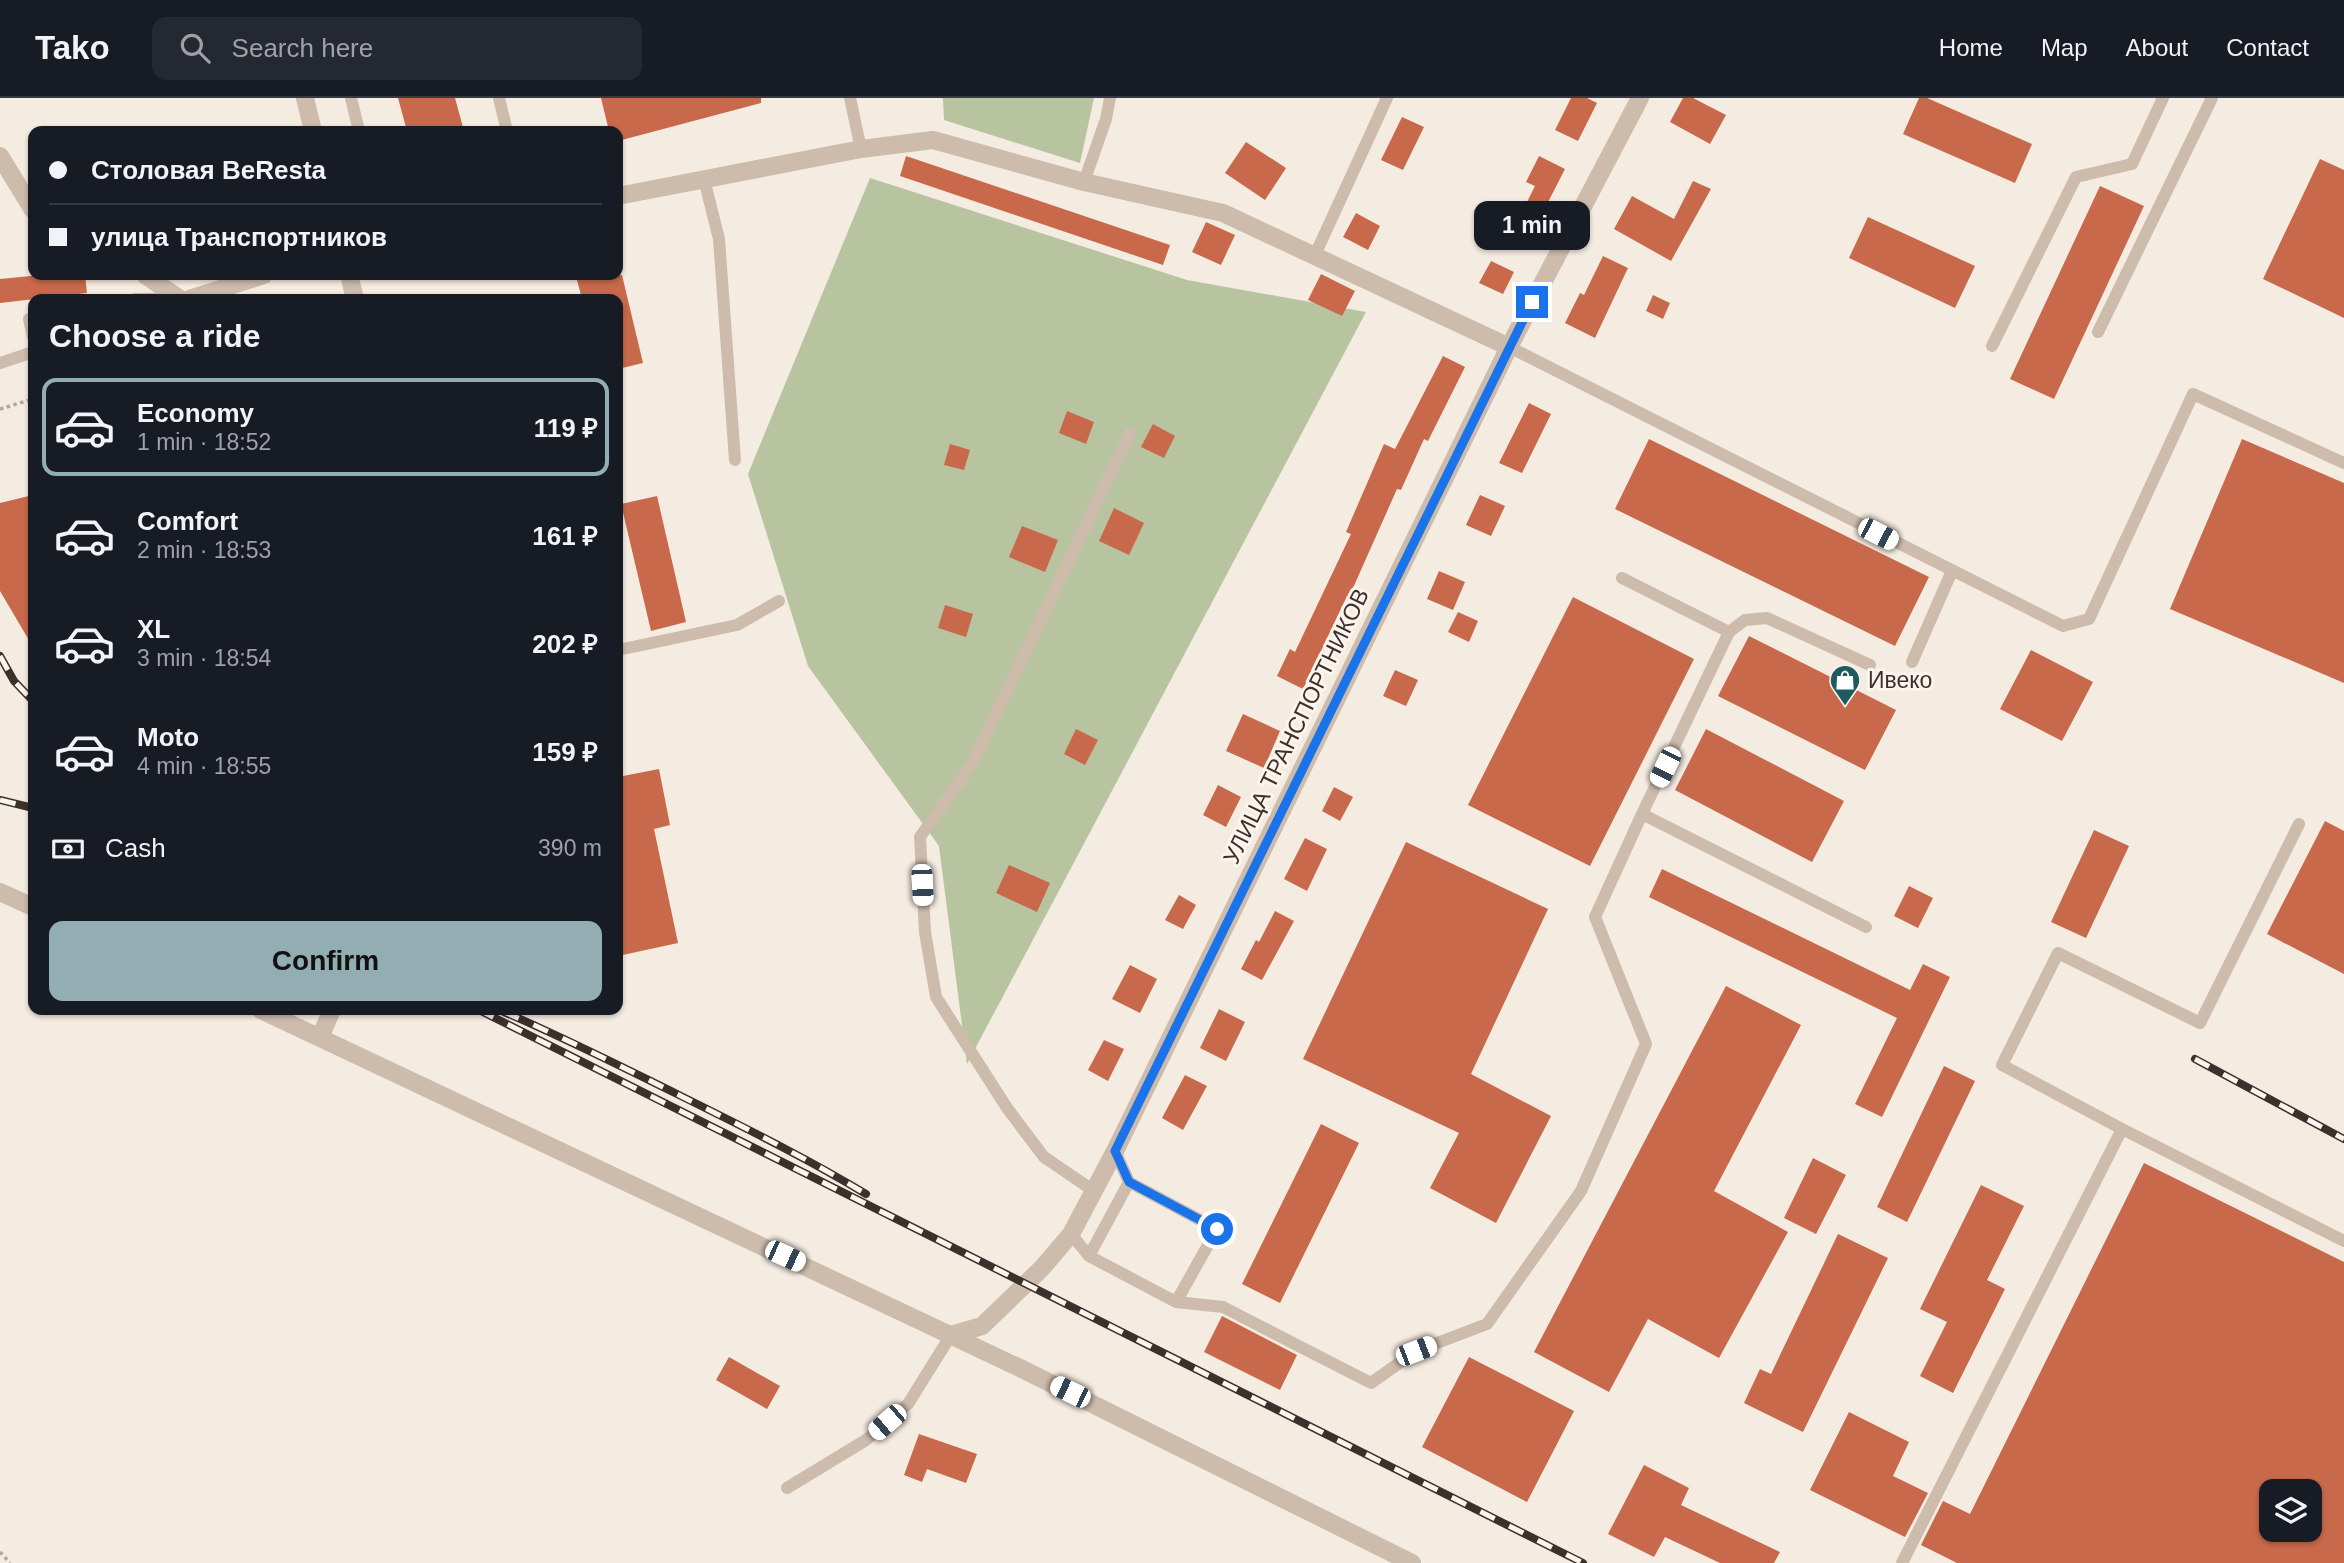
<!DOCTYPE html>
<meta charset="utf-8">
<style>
:root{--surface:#171b24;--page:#242831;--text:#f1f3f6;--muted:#9ea1a6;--line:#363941;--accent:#92aeb2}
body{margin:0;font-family:Arial,sans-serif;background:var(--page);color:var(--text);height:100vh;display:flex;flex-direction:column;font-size:26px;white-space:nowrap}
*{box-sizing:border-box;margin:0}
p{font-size:23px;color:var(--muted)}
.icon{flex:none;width:38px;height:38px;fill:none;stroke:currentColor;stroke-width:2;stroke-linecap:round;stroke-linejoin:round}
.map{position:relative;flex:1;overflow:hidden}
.side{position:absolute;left:28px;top:196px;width:595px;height:721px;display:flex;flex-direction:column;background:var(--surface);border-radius:14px;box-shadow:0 2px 5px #0004}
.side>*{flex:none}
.banner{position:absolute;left:28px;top:28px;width:595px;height:154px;border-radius:14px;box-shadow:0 2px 5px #0004;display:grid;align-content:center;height:154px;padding:0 21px;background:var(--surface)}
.fabs{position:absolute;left:2259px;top:1381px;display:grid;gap:14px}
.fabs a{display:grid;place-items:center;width:63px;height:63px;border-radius:14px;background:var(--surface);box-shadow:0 2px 5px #0004;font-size:35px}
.end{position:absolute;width:32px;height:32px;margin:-16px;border:9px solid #1a73e8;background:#fff;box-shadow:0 0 0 4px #fff}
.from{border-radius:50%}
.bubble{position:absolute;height:49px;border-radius:14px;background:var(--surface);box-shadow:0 2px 5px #0004;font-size:23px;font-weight:600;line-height:49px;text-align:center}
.car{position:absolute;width:21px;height:42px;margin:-21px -10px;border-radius:9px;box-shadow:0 0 5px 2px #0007;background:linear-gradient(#fff 24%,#345 0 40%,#fff 0 76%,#345 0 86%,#fff 0)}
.banner b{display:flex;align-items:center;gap:24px;height:66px;font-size:26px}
.banner b+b{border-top:2px solid var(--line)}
.banner i{width:18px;height:18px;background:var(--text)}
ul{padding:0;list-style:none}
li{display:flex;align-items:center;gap:21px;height:98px;margin:0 14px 10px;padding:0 7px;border:4px solid transparent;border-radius:14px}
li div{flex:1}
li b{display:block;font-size:26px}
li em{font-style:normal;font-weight:600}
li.on{border-color:var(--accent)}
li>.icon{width:63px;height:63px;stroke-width:1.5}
h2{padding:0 21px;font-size:32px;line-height:84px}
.pay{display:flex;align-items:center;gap:18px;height:77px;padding:0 21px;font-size:26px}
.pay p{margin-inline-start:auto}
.cta{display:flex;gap:14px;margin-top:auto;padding:14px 21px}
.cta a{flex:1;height:80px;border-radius:14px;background:var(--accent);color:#111;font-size:28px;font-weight:600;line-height:80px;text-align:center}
header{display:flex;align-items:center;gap:42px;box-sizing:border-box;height:98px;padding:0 35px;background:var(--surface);border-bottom:2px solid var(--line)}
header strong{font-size:33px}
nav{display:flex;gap:38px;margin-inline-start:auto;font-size:24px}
.search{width:490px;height:63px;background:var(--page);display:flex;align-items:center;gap:18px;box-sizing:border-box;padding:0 24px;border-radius:14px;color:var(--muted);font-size:26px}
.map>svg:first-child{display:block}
</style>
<header>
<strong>Tako</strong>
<div class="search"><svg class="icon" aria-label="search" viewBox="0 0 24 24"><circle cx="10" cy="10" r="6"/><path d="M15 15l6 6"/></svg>Search here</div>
<nav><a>Home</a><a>Map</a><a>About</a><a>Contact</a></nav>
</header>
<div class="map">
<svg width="2344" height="1465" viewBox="0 0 2344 1465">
<rect width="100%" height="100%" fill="#f4ebe1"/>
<path fill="#b8c4a0" d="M943,0h151l-14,65 -136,-43z
M870,80l317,102 179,32 -399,752 -28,-218 -131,-180 -60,-192z"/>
<path fill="#c8694b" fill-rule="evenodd" d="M398,0h57l9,33h-57z
M601,0h160v5l-143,38v-10h-9z
M1571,0h16l10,5 -19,38 -23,-11z
M1683,0h10l33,17 -16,29 -40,-22z
M1919,0h8l105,46 -17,39 -112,-49z
M1402,19l22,10 -21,43 -22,-10z
M1246,44l40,26 -21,32 -40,-27z
M906,58l264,89 -7,20 -263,-89z
M1539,58l26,13 -20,39 3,1 -11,23 -20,-10 18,-36 -9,-4z
M2320,61l24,11v148l-81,-39z
M1693,83l18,8 -40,72 -57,-32 18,-33 42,23z
M2100,88l44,20 -90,193 -44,-20z
M1486,112l23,10 -10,22 -23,-10z
M1356,115l24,13 -12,24 -25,-13z
M1868,119l107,49 -20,42 -106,-50z
M1206,124l29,13 -14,30 -29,-13z
M1603,158l25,12 -33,70 -30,-15 15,-30 4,2z
M1491,163l23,11 -11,22 -24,-11z
M1321,176l34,17 -13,25 -34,-16z
M41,177h44l2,18 -87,10v-24z
M600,177h22l21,88 -25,6v-70h-36l-5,-19z
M1653,197l17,8 -7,16 -17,-8z
M1443,258l22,11 -37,74 -4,-2 -23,51 -4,-1 -48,108 -2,-1 -44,93 -26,-13 13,-27 5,3 56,-118 -5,-2 38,-88 11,5z
M1529,305l22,11 -29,59 -23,-10z
M1067,313l27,11 -8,22 -27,-11z
M1153,326l22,12 -11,22 -23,-11z
M1649,341l280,138 -34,69 -280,-137z
M2242,341l102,44v200l-174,-74z
M950,346l20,6 -6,20 -20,-5z
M33,397v152l-33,-56v-88z
M1480,397l25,11 -14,30 -25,-11z
M657,398l29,126 -35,9 -30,-127z
M1114,410l30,15 -15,32 -30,-14z
M1022,428l36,14 -13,32 -36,-15z
M1439,473l26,11 -12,28 -26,-11z
M1573,499l121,62 -104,207 -122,-61z
M945,507l28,9 -7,23 -28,-9z
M1458,514l20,9 -9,21 -21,-10z
M1749,538l147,74 -31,60 -147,-74z
M2031,552l62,32 -31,59 -62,-32z
M1395,572l23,10 -12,26 -23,-10z
M1243,616l37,17 -16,37 -38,-17z
M1076,631l22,11 -13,25 -21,-11z
M1706,631l138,72 -32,61 -137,-72z
M659,671l11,56 -16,4 24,114 -60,13v-179z
M1218,687l23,12 -15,30 -23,-12z
M1334,689l19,10 -13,24 -18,-10z
M2325,723l19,10v143l-77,-40z
M2094,732l35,16 -43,92 -35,-16z
M1305,740l22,11 -20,42 -23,-12z
M1406,744l142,67 -77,165 80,42 -55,107 -66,-35 29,-55 -156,-74z
M1009,767l41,18 -13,29 -41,-19z
M1662,771l248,121 13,-26 27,13 -68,140 -27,-13 42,-86 -248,-121z
M1909,788l24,12 -15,30 -24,-12z
M1179,797l17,10 -13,24 -18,-9z
M1275,813l19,10 -32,59 -21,-11 15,-29 3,2z
M1130,867l27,14 -17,34 -28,-14z
M1726,888l75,39 -87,166 74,41 -69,126 -71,-39 -39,73 -75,-40z
M1219,911l26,13 -19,39 -26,-13z
M1104,942l20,9 -16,32 -20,-11z
M1944,968l31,15 -68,141 -30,-15z
M1185,977l22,11 -24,44 -21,-12z
M1321,1026l38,19 -79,160 -38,-19z
M1813,1060l33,17 -30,59 -32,-16z
M2144,1065l200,99v301h-387l-36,-18 22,-44 27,13zM2272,1393h38v39h-38z
M1981,1087l43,21 -37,74 18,9 -52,104 -33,-17 27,-54 -27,-13z
M1838,1136l50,24 -85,174 -59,-29 16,-34 11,5z
M1222,1218l75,39 -17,35 -76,-38z
M729,1259l51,29 -13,23 -51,-29z
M1469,1259l105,54 -47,91 -105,-55z
M1849,1314l60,30 -16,34 35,17 -23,44 -95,-47z
M919,1336l58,20 -11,29 -39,-14 -5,13 -18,-7z
M1644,1367l45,23 -8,17 99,47 -6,11h-54l-55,-26 -11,20 -46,-23z"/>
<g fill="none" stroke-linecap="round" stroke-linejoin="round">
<path stroke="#b9a596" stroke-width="3.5" stroke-dasharray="3.5 3.5" stroke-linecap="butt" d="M0,311l33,-10
M0,1454l10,11"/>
<path stroke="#cdbbac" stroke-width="12" d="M351,0l8,33
M499,0l8,33
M850,0l11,51
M704,81l15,60 16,221
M1084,84l22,-63 4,-21
M1315,157l72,-157
M135,201h25
M33,220l-4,1 4,18
M2098,234l114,-234
M1992,248l84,-169 56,-13 31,-66
M1509,249l554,279 26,-7 104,-225 151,69
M0,265l33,-11
M1622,480l107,54
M618,552l119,-25 42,-24
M1912,564l40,-91
M1642,716l87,-182 16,-12 22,-2 103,47
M2122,1031l-120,-64 56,-112 142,70 99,-199
M1115,1053l14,31 88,47 -41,73
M1094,1093l-50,-34 -37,-49 -71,-111 -11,-65 -5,-95 52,-73 158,-331
M1071,1136l18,22 87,46 47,5 148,76 45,-32 71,-27 94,-133 65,-147 -51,-127 47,-103 224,113
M1089,1158l40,-74
M787,1390l79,-48 42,-36 43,-69
M1902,1465l220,-434 222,112"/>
<path stroke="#cdbbac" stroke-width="18" d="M305,0l8,33
M0,58l33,54
M618,98l243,-47 72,-9 151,42 139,31 286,134
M145,177l35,24
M349,177l6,24
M189,201l75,-24
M320,939l12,-27
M951,1237l31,-9 60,-58 29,-34 44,-83 394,-804 131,-249"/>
<path stroke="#cdbbac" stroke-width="18" d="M0,794l33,15
M261,912l761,359 390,194"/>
<g stroke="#3b302b" stroke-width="8">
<path id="rail" d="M0,558l14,25 19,20
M0,702l33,8
M479,912l1104,553
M504,914c59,25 116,54 173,82 64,32 128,63 189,100
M2195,961l149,80"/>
</g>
<use href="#rail" stroke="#fbf5ee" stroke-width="5" stroke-dasharray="16" stroke-linecap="butt"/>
</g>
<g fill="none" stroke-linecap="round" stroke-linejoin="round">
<path stroke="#1a73e8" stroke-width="9" d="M1217,1131l-88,-47 -14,-31 417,-849"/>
</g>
<defs>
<g id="shop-pin" transform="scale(1.575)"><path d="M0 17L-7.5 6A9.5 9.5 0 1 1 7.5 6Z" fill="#1f5a5e" stroke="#fbf5ee"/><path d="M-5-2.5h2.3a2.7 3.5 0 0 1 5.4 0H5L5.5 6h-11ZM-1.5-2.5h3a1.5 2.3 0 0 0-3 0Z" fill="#fff"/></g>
</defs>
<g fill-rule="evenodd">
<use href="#shop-pin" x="1845" y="582"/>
</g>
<g text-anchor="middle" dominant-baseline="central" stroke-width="6" stroke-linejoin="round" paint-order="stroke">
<g font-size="23" fill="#3b302b" stroke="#fbf5ee" text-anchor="start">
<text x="1868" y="582">Ивеко</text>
</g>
<g font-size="23" fill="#3b302b" stroke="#fbf5ee">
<text transform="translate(1296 628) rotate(-64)">УЛИЦА ТРАНСПОРТНИКОВ</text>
</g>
</g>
</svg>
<div class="fabs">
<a><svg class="icon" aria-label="layers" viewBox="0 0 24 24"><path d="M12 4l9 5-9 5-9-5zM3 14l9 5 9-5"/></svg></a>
</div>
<i class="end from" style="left:1217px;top:1131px"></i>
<i class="end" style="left:1532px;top:204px"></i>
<div class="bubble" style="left:1474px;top:103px;width:116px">1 min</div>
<i class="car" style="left:1878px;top:436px;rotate:117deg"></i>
<i class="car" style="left:1665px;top:669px;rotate:206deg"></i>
<i class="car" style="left:922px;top:787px;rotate:177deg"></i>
<i class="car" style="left:785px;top:1158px;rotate:115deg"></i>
<i class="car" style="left:1416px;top:1253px;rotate:69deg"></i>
<i class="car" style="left:1070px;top:1294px;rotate:296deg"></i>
<i class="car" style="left:887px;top:1324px;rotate:229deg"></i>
<div class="banner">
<b><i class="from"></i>Столовая BeResta</b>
<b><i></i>улица Транспортников</b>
</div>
<section class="side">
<h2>Choose a ride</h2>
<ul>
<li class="on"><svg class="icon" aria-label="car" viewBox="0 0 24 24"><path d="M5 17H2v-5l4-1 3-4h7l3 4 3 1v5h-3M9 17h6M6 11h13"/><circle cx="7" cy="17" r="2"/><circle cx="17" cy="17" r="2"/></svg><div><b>Economy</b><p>1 min · 18:52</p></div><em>119 ₽</em></li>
<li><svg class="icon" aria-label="car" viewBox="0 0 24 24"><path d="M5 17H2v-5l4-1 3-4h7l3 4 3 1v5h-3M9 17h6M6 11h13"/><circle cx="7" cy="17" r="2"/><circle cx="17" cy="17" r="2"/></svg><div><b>Comfort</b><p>2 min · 18:53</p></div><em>161 ₽</em></li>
<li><svg class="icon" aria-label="car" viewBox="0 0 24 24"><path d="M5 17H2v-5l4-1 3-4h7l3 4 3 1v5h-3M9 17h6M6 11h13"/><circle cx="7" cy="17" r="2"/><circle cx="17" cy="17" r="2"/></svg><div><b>XL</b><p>3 min · 18:54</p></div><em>202 ₽</em></li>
<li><svg class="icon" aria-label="car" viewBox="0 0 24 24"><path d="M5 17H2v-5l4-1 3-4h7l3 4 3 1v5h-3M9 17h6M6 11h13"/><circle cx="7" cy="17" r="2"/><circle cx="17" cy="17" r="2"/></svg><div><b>Moto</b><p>4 min · 18:55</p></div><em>159 ₽</em></li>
</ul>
<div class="pay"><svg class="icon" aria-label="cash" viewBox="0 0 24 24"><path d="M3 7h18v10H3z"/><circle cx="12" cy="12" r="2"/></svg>Cash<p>390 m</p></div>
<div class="cta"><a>Confirm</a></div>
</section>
</div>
